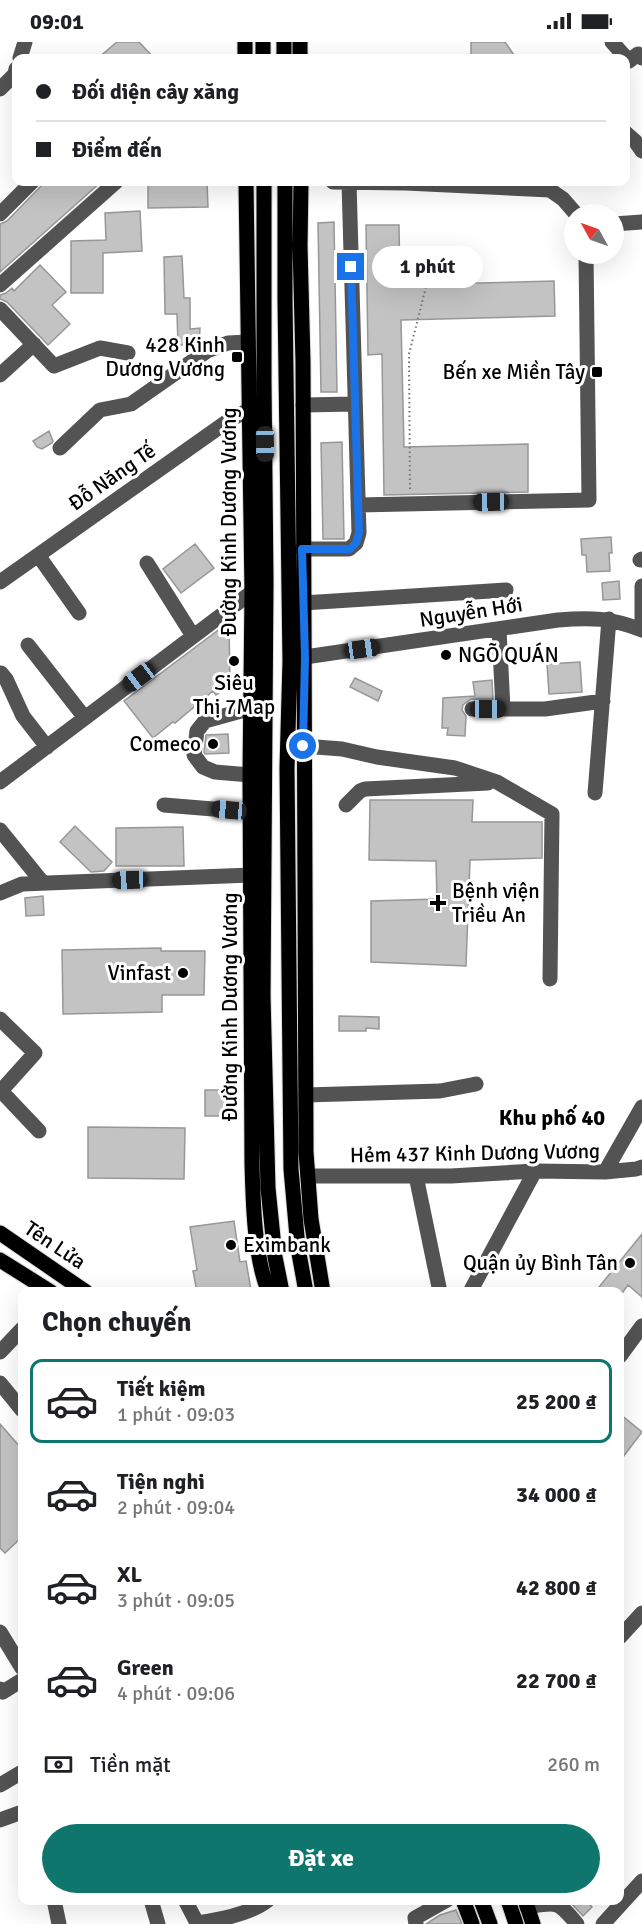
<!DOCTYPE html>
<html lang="vi">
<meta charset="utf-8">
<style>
:root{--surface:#fff;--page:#f2f2f2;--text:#202124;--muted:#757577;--line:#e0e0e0;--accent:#0f766e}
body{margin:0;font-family:Signika,sans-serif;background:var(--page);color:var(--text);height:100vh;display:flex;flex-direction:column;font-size:22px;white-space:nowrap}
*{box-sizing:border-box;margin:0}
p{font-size:20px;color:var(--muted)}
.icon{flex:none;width:33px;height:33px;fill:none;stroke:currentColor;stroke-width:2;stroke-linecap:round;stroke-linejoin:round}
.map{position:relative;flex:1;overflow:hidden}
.sheet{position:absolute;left:18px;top:1245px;width:606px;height:618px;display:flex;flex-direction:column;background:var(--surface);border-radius:12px;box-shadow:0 6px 24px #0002}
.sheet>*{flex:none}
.top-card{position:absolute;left:12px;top:12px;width:618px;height:132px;border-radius:12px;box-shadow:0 6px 24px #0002;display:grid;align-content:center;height:132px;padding:0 24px;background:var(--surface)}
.needle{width:39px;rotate:310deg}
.buttons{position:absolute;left:564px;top:162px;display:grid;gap:12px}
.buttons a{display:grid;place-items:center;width:60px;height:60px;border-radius:50%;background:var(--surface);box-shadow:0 6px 24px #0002;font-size:30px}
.end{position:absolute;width:27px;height:27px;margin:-14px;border:8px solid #1a73e8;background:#fff;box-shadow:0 0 0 3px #fff}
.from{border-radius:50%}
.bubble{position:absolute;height:42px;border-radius:21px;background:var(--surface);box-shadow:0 6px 24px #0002;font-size:20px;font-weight:700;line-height:42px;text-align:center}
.car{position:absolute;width:18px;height:36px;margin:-18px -9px;border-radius:8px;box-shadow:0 0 4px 2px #0007;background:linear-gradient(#222 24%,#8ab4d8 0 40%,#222 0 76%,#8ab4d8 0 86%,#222 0)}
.top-card b{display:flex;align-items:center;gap:21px;height:57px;font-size:22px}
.top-card b+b{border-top:2px solid var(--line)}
.top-card i{width:15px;height:15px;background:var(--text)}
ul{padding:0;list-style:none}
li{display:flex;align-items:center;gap:18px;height:84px;margin:0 12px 9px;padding:0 12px;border:3px solid transparent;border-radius:12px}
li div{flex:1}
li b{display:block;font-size:22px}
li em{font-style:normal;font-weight:700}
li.on{border-color:var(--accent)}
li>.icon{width:54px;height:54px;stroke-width:1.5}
h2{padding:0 24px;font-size:27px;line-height:72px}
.pay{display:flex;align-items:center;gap:15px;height:66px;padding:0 24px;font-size:22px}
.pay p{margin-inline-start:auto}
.button{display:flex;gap:12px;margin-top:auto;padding:12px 24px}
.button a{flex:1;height:69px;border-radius:36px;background:var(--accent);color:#fff;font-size:24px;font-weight:700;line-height:69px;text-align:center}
.status{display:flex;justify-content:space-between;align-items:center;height:42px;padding:0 30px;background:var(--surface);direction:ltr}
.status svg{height:16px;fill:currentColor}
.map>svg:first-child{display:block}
</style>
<div class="status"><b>09:01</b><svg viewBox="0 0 49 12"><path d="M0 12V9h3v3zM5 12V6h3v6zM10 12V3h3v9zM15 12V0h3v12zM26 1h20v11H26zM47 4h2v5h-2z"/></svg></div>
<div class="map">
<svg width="642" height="1882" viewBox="0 0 642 1882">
<rect width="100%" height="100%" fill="#fff"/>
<path fill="#c3c3c3" stroke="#979797" stroke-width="1.5" d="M117,0h22l15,16h-56z
M471,0h34l11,16h-45z
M45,140h56l-101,90v-48l7,-3z
M148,140h59l1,25 -60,1z
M140,169l2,40 -39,2v40h-32v-52l35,-1 -1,-27z
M334,180l3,170h-16l-3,-169z
M366,183h33l1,60 154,-4 1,35 -154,4 3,127 124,-3v48l-144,3 -2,-141 -14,1z
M182,214l2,42h6v31l10,-1 -1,17h-21l-1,-31h-12l-1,-57z
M40,223l26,27 -14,13 18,19 -22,21 -41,-43 -7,-3v-4l6,-2 6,-5 2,3z
M49,389l4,10 -1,2 -10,6 -5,-2 -4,-6z
M342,400l2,97h-21l-2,-96z
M611,495l1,16h-3l1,18 -23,1 -1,-17h-4l-1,-16z
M195,502l19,24 -33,25 -18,-24z
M619,539l1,18 -17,1 -1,-17z
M229,580l1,63 -14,10 -3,-4 -38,32 -2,-1 -20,16 -29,-37z
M580,620l2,30 -33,2 -2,-30z
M355,636l27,13 -4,10 -28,-14z
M492,638l1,19h-22l-8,6 -1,5 4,6 -1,20 -18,-1 1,-7h-6l1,-30 32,-2 -2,-14z
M228,692l1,19 -24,1 -1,-2 2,-17z
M370,758h103l-1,22h70v36l-72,2 -4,106 -95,-4v-61l66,-2 -1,-38 -67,-1z
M75,784l37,36 -8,9 -13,1 -31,-30z
M183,785l1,39h-68v-38z
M43,854l1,19 -18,1 -1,-18z
M161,906v3h44l-1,44h-42v17l-99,2 -1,-64z
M339,974l40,1v12l-13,-1v3h-27z
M205,1048h26v26h-26z
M88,1085l97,1 -1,51 -96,-1z
M234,1179l6,41 6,-1 5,29 -54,2 -4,-21 4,-1 -7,-43z
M642,1192v63l-14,-12 -5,7h-28z
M620,1372l22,18 -22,29z
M0,1382l22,25v88l-17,16 -5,-5z
M574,1858h12l6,7 -9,9 -12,-13z
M456,1868l6,14h-36l14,-9z"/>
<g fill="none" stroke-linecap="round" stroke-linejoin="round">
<g stroke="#dbdbdb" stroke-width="17">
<path id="major" d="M245,0v16
M263,0v16
M284,0v16
M300,0v16
M246,140l6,410 -2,183 2,388c1,36 2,96 17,129
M264,140v199l2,201 -3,414 5,192 7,69 7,35
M285,140v118l5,361 -3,107 4,401 7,79 8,44
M301,140l-1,64 3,116 3,790 5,67 12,73
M0,1191l86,59
M0,1218l51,32
M463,1858l9,24
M481,1858l9,24
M508,1858l8,24
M525,1858l8,24"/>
</g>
<path stroke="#757575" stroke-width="2" stroke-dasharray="1.5 3" stroke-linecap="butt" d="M410,447l-1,-135 25,-99"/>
<path stroke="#535353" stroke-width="15" d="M612,0l17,19 9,-7 4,4
M20,16l5,-16
M0,47l15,-15 1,-5
M626,91l9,8 7,10
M333,140l73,1 144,7 13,9 13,15
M0,172l32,-32
M614,182l28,-2
M0,243l116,-103
M0,267l54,57 46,-18 28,5
M0,333l34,-31
M303,363l52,-1
M60,406l40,-38 31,-6 76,-53 21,-8 20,-1
M358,463l231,-5 -3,-246
M302,507h47l7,-6 3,-10 -10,-351
M38,513l41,58
M640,518l2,-1
M147,521l46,73
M0,540l228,-161 22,-12
M642,544v37
M303,561l203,-13
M499,587l4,80
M28,603l57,73
M305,615l253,-37c33,-3 53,-2 84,10
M0,632l1,-1 5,6 17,37 24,31
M472,667h73l58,-8
M303,704l39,3 35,8 78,11 42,14 55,32 -2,165
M250,733l-35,-3 -12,-5 -9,-12 3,-24 8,-10 47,-13
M0,740l252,-190
M595,751l14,-174
M164,763l86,7
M346,763l14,-14 5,-2 123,-6
M0,788l43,53
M0,851l22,-9 229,-9
M0,977l35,34 -35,39
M1,1049l38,40
M306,1053l134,-4 36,-7
M605,1130l37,-65
M308,1134h143l84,-5 70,1 31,-3 6,-2
M416,1134l24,116
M470,1250l65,-121
M0,1310l22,-23
M620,1314l22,-30
M0,1341l22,27
M0,1590l22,36
M620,1595l22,-24
M0,1647l3,3 19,-12
M0,1743l22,-13
M0,1778l22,-8
M54,1858l5,24
M151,1858l7,24
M185,1858l12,23c22,-3 54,-9 71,-23
M527,1865c30,-5 30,-7 50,17
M416,1882l-1,-6 32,-18
M603,1882l39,-43"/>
<use href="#major" stroke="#000" stroke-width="15"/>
</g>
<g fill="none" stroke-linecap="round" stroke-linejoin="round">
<path stroke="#1a73e8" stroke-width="8" d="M303,704l2,-89 -3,-108h48l6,-6 3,-10 -8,-266"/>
</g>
<g fill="#000" stroke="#fff" stroke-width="2">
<rect x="231" y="309" width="12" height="12" rx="3"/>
<rect x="591" y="324" width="12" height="12" rx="3"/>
<circle cx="446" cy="613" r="6"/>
<circle cx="234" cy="619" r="6"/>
<circle cx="213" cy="702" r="6"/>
<path d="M435 852h6v6h6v6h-6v6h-6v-6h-6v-6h6z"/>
<circle cx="183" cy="931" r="6"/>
<circle cx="231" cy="1203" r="6"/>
<circle cx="630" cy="1221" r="6"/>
</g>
<g text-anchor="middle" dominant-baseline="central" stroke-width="6" stroke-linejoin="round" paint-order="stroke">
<g font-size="21" fill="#000" stroke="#fff" text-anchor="end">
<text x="225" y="303">428 Kinh<tspan x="225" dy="24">Dương Vương</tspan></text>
<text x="585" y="330">Bến xe Miền Tây</text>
<text x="458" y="613" text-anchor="start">NGÕ QUÁN</text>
<text x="234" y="641" text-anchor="middle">Siêu<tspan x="234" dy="24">Thị 7Map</tspan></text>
<text x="201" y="702">Comeco</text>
<text x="452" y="849" text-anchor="start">Bệnh viện<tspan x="452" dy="24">Triều An</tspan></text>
<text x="171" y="931">Vinfast</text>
<text x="243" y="1203" text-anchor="start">Eximbank</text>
<text x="618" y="1221">Quận ủy Bình Tân</text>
</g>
<g font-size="21" fill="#000" stroke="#fff">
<text transform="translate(112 435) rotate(-35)">Đỗ Năng Tế</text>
<text transform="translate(229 480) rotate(-90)">Đường Kinh Dương Vương</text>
<text transform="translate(471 570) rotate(-9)">Nguyễn Hới</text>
<text transform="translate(230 965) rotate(-90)">Đường Kinh Dương Vương</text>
<text transform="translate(475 1111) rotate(-1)">Hẻm 437 Kinh Dương Vương</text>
<text transform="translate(55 1203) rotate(34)">Tên Lửa</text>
</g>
<g font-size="22" font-weight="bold" fill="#000" stroke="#fff">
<text x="552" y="1075">Khu phố 40</text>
</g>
</g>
</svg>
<div class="buttons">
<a><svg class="needle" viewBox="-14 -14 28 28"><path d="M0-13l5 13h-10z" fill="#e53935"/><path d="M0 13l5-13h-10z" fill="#757577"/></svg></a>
</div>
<i class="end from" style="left:303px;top:704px"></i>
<i class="end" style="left:351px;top:225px"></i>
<div class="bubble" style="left:372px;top:204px;width:111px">1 phút</div>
<i class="car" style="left:265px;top:402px;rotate:179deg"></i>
<i class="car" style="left:491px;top:460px;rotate:269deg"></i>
<i class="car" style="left:362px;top:607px;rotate:82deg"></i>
<i class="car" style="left:139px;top:635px;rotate:233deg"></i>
<i class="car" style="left:488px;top:667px;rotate:90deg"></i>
<i class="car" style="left:229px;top:768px;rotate:275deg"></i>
<i class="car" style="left:130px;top:838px;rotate:268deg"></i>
<div class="top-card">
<b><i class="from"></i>Đối diện cây xăng</b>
<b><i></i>Điểm đến</b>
</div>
<section class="sheet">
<h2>Chọn chuyến</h2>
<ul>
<li class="on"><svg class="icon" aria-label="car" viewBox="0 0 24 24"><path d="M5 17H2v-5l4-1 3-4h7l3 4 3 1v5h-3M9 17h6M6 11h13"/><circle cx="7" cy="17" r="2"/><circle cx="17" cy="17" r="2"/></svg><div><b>Tiết kiệm</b><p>1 phút · 09:03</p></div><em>25 200 ₫</em></li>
<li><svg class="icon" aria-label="car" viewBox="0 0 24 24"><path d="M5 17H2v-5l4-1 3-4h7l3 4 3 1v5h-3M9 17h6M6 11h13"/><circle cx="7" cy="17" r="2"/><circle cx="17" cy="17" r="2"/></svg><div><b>Tiện nghi</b><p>2 phút · 09:04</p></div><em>34 000 ₫</em></li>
<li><svg class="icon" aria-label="car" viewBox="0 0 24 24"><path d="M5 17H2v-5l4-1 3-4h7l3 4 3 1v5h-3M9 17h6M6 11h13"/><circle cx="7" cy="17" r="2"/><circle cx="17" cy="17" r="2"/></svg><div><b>XL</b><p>3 phút · 09:05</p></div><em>42 800 ₫</em></li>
<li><svg class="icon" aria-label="car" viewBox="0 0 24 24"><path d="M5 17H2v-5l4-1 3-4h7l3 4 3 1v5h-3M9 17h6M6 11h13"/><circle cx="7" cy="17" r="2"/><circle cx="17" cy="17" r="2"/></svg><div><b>Green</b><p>4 phút · 09:06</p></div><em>22 700 ₫</em></li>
</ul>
<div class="pay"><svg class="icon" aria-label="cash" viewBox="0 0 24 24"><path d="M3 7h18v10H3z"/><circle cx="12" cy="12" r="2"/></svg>Tiền mặt<p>260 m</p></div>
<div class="button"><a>Đặt xe</a></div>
</section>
</div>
